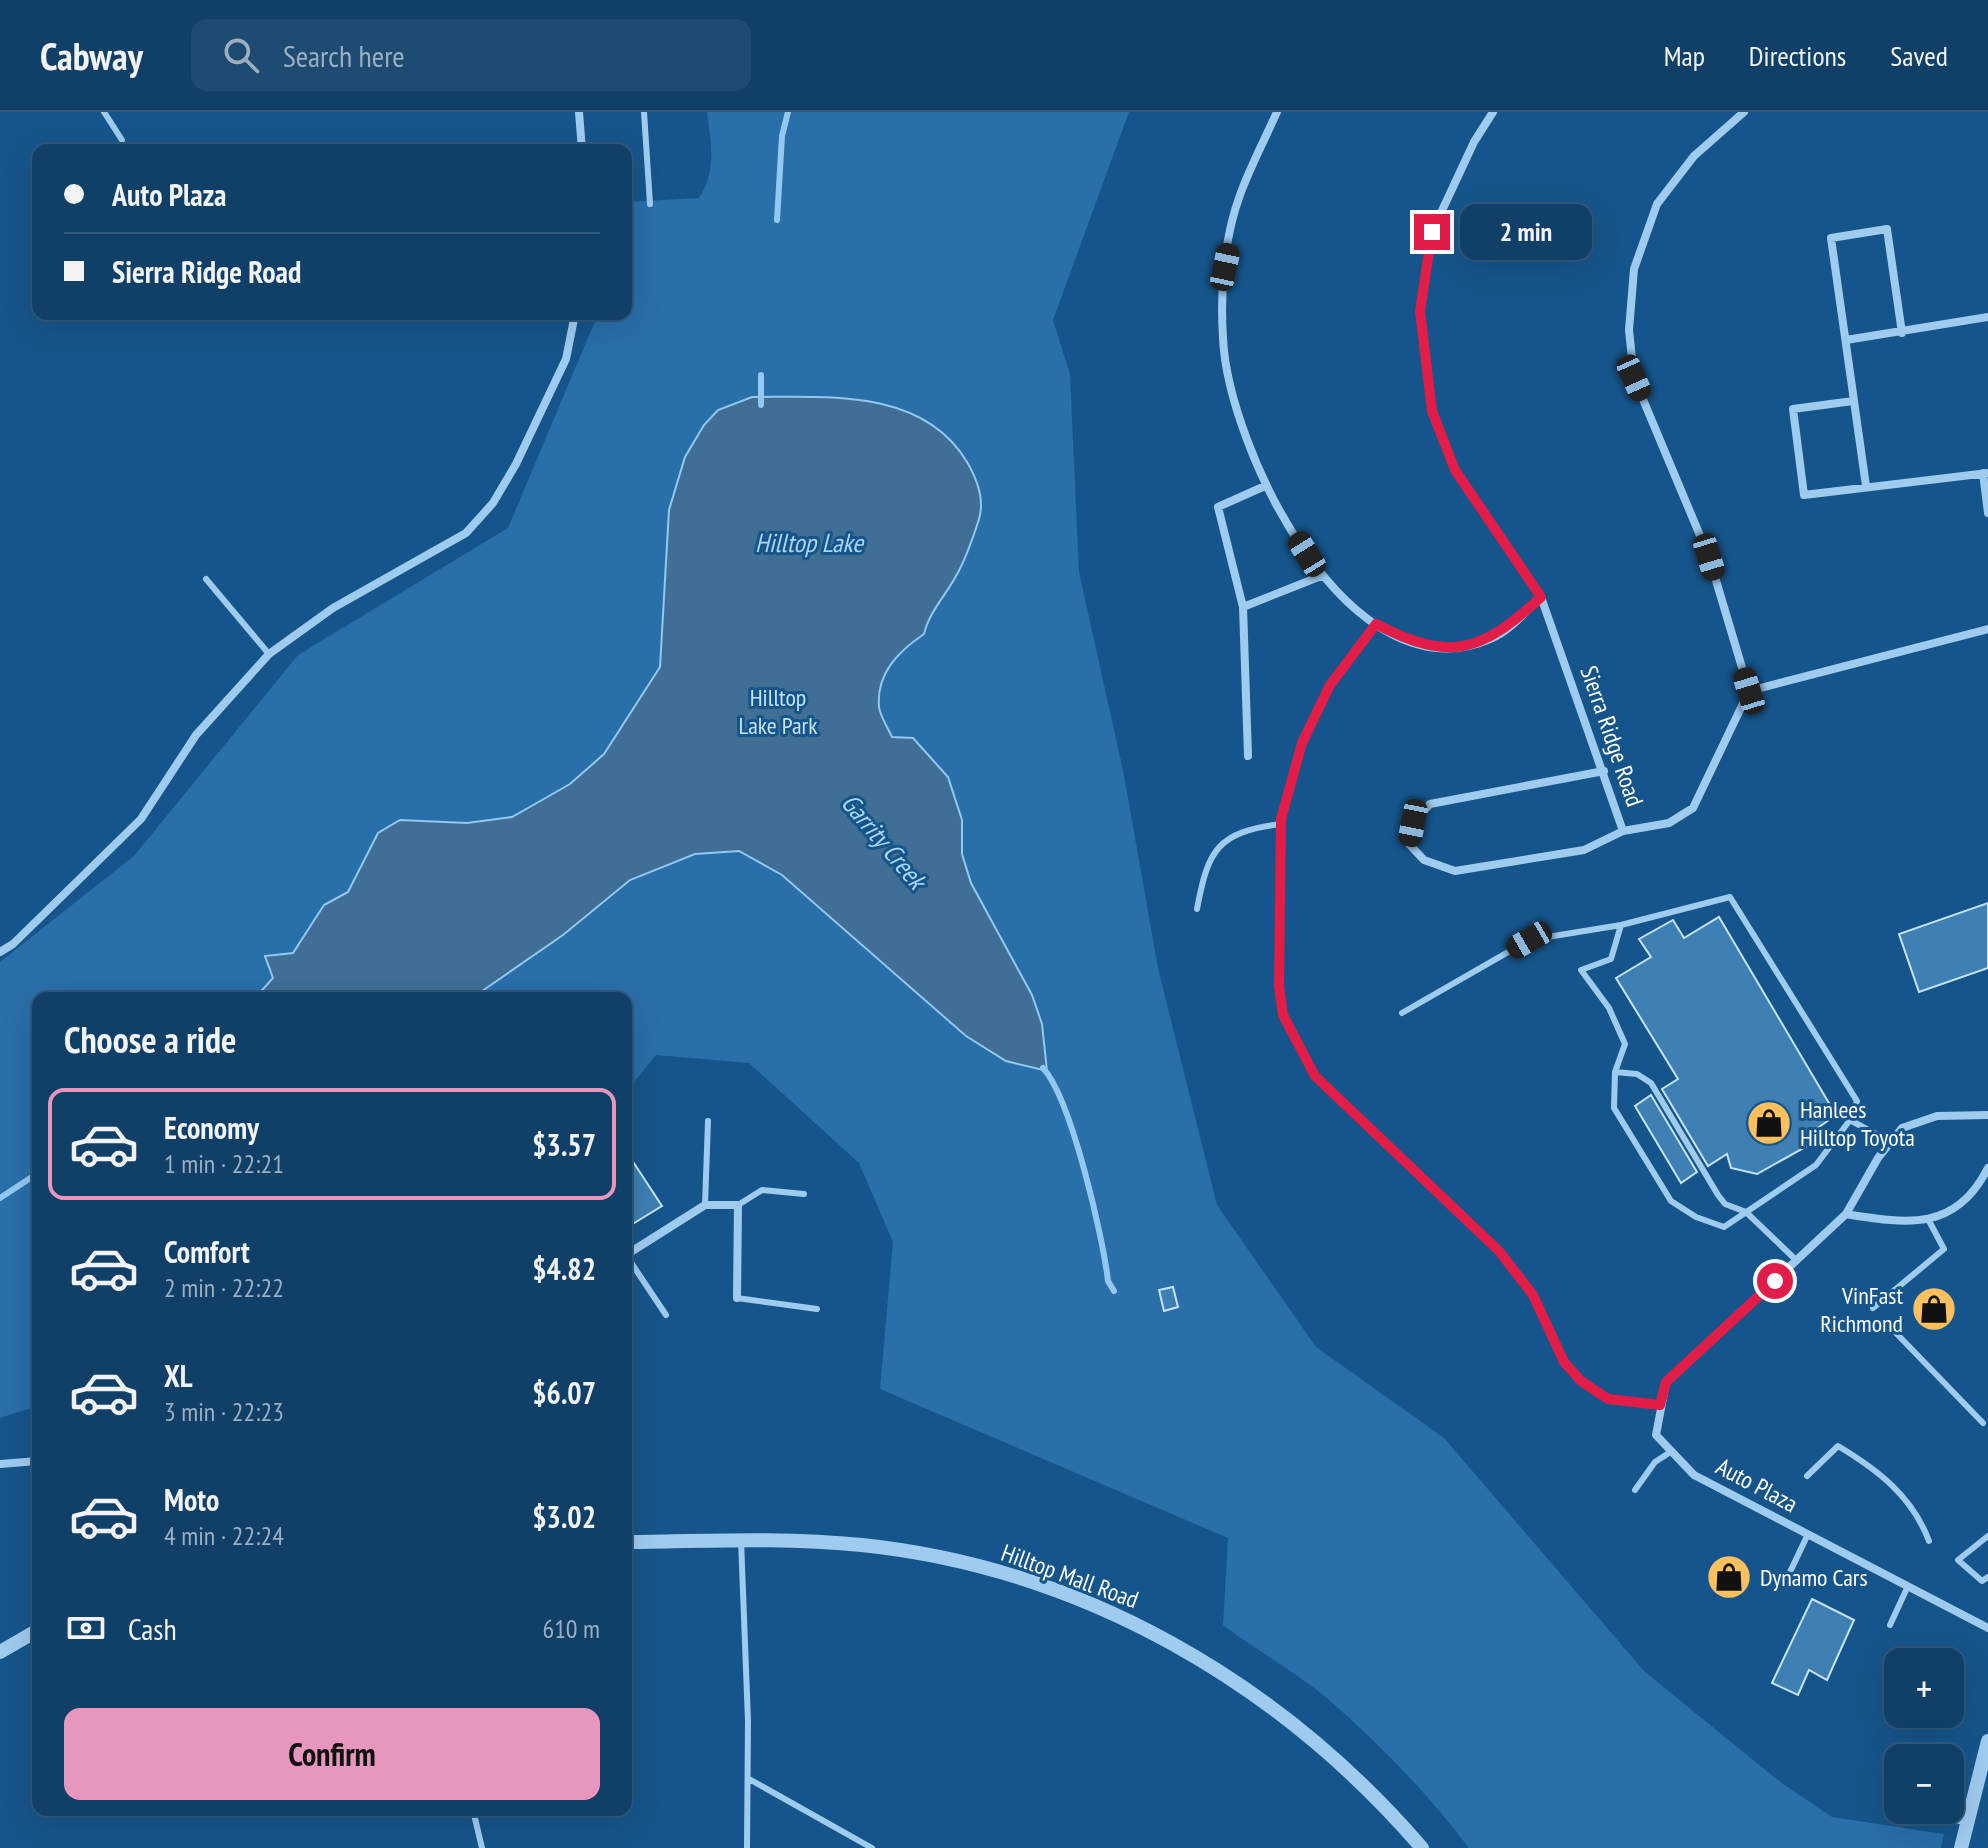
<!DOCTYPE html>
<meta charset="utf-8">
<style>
:root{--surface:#104068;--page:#1e4b71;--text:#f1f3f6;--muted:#9cafc0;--line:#30597c;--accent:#e797bd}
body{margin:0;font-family:"PT Sans Narrow",sans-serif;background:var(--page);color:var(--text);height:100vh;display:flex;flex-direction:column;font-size:30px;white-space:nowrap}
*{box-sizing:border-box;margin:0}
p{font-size:26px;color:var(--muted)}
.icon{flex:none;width:44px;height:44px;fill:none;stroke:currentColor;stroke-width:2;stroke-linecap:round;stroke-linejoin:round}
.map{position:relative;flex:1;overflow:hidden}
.panel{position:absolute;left:32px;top:880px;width:600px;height:824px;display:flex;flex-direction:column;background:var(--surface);border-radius:16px;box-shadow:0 8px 32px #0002,0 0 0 2px var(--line)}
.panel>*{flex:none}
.guide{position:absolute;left:32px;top:32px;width:600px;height:176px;border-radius:16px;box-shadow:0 8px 32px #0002,0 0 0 2px var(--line);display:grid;align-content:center;height:176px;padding:0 32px;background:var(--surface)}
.controls{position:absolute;left:1884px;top:1536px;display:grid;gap:16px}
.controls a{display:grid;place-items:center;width:80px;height:80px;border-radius:16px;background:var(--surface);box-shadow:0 8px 32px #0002,0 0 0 2px var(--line);font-size:40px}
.end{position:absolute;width:36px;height:36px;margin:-18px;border:10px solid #e11d48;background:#fff;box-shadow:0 0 0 4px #fff}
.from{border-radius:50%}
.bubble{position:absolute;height:56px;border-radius:16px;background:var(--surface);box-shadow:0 8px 32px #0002,0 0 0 2px var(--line);font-size:26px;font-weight:700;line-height:56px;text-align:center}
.car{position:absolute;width:24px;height:48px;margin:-24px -12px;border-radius:10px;box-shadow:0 0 6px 2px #0007;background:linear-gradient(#222 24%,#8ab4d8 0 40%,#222 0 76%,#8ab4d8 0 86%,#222 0)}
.guide b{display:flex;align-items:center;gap:28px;height:76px;font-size:30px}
.guide b+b{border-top:2px solid var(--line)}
.guide i{width:20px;height:20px;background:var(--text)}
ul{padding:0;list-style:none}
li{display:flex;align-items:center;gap:24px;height:112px;margin:0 16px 12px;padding:0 16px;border:4px solid transparent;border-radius:16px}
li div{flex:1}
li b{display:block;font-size:30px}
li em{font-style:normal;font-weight:700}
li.current{border-color:var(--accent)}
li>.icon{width:72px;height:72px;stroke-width:1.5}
h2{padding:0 32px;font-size:36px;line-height:96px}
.pay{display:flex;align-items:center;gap:20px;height:88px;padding:0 32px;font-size:30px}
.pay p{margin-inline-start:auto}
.cta{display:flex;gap:16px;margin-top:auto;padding:16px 32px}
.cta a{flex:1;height:92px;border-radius:16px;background:var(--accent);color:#111;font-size:32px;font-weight:700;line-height:92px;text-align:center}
header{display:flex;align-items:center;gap:48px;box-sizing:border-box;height:112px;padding:0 40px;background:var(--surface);border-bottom:2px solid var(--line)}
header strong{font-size:38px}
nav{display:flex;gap:44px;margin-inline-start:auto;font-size:28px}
.search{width:560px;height:72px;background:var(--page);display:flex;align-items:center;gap:20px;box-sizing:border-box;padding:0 28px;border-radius:16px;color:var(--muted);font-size:30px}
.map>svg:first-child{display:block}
</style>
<header>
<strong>Cabway</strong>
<div class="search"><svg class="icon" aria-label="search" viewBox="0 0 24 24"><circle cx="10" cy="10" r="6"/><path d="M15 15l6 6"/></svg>Search here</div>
<nav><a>Map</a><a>Directions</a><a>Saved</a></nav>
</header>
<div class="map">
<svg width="1988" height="1736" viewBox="0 0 1988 1736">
<rect width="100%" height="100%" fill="#16558b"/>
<path fill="#296faa" d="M707,0h422l-76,208 17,54 9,198 44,198 35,198 59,237 99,142 128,91 201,234 134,109 53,36 112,17 -3,14h-472c-41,-54 -89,-104 -140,-148 -33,-28 -72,-49 -106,-75l5,-87 -348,-149 13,-147 -34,-79 -110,-100 -93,-8 -30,37v-94h-588v408l-38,12v-456l134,-106 164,-201 210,-127 90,-214h28v-112l73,-4c18,-27 12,-55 8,-86z"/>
<path fill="#406e95" stroke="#92c8f2" stroke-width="2" d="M752,285c74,0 171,-9 215,65 10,17 18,37 12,57 -6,19 -13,40 -23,57 -10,19 -27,36 -32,58 -25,17 -48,39 -45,73 1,9 9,21 13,30l21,1 35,39 14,43v34l9,29 61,112 10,29 5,47 -41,-10 -40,-25 -184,-161 -43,-24 -44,3 -65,26 -67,55 -91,63h-217l18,-20 -8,-22 28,-3 31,-48 24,-13 30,-59 22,-13 67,3 45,-6 58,-33 34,-30 56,-87 9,-157 16,-53 19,-32 14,-15z"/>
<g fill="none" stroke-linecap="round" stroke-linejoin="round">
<path stroke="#92c8f2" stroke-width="6" d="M777,108l5,-84 6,-24
M761,263v30
M1043,956c28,30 60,169 65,213l6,10
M0,1086l38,-25"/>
</g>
<path fill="#3e7fb4" stroke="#c6e3fb" stroke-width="2" d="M1988,791v65l-69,24 -20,-58z
M1719,805l117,198 -24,17 4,9 -59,33 -26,-6 -4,-14 -19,12 -46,-77 16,-10 -62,-101 35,-21 -12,-18 34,-19 11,18z
M1651,983l46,77 -16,11 -46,-77z
M626,1039l36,55 -36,22z
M1173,1175l5,20 -14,4 -5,-21z
M1812,1487l42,21 -27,60 -18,-10 -11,25 -26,-12z"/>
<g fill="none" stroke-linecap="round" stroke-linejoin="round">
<path stroke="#9fcbef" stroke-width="6" d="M104,0l18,28
M644,0l6,92
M206,467l63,75
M1197,797c11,-59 20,-77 84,-85
M1621,813l-10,34 -30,11 28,38 16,36 -10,28 -1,36 57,93 25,16 28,10 92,-62 34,-45 40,22
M1402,901l127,-73 92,-15 109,-28 127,204 -7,19
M1615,960l22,2 14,9 67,112 7,9 21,8 51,49
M705,1093l3,-84
M738,1093l24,-15 42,4
M626,1143l40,60
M737,1186l80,11
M1873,1196l71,-59 -16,-30
M1896,1221l87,90
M1807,1364l31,-30c40,24 74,50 91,95
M1635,1378l20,-28 17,-11
M1988,1424l-30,24 24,21 6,-4
M741,1428l7,181 -1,127
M1790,1460l18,-38
M1890,1513l18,-39
M749,1667l123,69
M473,1698l9,38
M1936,1705l30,5"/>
<path stroke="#9fcbef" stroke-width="8" d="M579,0l3,38
M1277,0c-12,27 -27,55 -37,83 -16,43 -20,97 -17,143 5,109 126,362 267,301 20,-8 36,-28 51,-42
M1493,0l-19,30 -42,90 -12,79 12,100 23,59 86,127 82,234
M1744,0l-50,44 -37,48 -23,65 -5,61 5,48 75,179 40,134
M1846,228l142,-23
M1853,289l-60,8 11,86 184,-22
M1983,361l5,40
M1866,374l-35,-248 56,-9 15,104
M1243,495l78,-31
M1376,512l-46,61 -28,58 -21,76 -2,167 4,29 32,61 184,175 34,44 31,67 17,19 27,18 52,6
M1749,579l239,-62
M1248,644l-5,-149 -25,-100 47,-21
M1604,659l-174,33 -17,19 -4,21 15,16 31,11 129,-21 39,-19 46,-8 24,-15 56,-117
M0,840l13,-8 128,-125 55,-84 73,-81 64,-46 133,-75 27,-30 23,-39 50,-105 9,-45
M1988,1003l-51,1 -35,12 -24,30 -32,56 -180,168 -10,53 38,40 294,153
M1846,1102c62,10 109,18 142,-46
M626,1143l79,-50h33l-1,93
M0,1352l38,-3"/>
<path stroke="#9fcbef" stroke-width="14" d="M626,1430c79,-1 157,-5 236,3 220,23 417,137 560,303
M0,1540l38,-22
M1961,1736l27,-107"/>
</g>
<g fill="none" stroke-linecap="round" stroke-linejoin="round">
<path stroke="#e11d48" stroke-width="10" d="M1432,120l-12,79 12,100 23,59 86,127c-59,55 -91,66 -165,27l-46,61 -28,58 -21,76 -2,167 4,29 32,61 184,175 34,44 31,67 17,19 27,18 52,6 6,-23 109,-101"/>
</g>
<defs>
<g id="shop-disc" transform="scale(2.3)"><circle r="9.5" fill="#ffc05d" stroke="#16558b"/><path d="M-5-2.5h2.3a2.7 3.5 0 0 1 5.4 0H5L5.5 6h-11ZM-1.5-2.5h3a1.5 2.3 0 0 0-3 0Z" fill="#111"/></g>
</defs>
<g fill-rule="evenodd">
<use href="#shop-disc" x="1769" y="1011"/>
<use href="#shop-disc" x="1934" y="1197"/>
<use href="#shop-disc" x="1729" y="1465"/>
</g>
<g text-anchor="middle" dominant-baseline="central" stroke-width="6" stroke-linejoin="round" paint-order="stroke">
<g font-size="24" fill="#c6e3fb" stroke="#16558b">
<text x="778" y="585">Hilltop<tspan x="778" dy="28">Lake Park</tspan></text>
</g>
<g font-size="24" fill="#fff" stroke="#16558b">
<text transform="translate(1612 624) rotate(71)">Sierra Ridge Road</text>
<text transform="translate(1757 1373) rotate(28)">Auto Plaza</text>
<text transform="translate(1070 1464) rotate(20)">Hilltop Mall Road</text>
</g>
<g font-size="24" fill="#fff" stroke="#16558b" text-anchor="start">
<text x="1800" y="997">Hanlees<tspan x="1800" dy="28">Hilltop Toyota</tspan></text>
<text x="1903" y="1183" text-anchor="end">VinFast<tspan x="1903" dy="28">Richmond</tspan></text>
<text x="1760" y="1465">Dynamo Cars</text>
</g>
<g font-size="26" font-style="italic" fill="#abd5f6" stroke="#16558b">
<text x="809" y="430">Hilltop Lake</text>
<text transform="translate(884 729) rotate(50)">Garrity Creek</text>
</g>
</g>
</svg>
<div class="controls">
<a>+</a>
<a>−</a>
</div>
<i class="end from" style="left:1775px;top:1169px"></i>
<i class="end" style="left:1432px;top:120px"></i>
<div class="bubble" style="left:1460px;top:92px;width:132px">2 min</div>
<i class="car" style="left:1225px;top:155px;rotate:12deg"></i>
<i class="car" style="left:1634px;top:266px;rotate:156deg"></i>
<i class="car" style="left:1307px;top:442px;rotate:328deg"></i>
<i class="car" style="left:1709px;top:445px;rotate:163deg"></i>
<i class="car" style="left:1749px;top:579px;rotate:343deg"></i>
<i class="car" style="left:1413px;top:711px;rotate:191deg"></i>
<i class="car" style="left:1529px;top:828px;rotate:240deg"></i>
<div class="guide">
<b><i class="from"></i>Auto Plaza</b>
<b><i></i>Sierra Ridge Road</b>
</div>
<section class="panel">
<h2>Choose a ride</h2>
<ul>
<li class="current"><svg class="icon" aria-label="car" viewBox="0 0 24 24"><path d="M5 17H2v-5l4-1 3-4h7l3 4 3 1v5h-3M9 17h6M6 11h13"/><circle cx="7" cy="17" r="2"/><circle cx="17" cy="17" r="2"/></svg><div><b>Economy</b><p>1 min · 22:21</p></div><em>$3.57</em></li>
<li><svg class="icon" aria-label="car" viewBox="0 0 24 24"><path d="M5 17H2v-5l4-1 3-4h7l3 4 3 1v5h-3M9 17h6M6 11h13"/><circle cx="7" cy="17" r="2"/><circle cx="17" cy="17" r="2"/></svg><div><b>Comfort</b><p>2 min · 22:22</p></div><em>$4.82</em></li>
<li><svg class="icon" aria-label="car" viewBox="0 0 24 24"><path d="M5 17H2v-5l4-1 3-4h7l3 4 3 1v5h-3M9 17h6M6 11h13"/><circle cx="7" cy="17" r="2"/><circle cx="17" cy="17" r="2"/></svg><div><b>XL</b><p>3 min · 22:23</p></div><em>$6.07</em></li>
<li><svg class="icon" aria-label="car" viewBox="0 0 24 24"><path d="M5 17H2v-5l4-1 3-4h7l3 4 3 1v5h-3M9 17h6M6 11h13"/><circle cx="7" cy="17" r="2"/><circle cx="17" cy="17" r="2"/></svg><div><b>Moto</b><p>4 min · 22:24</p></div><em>$3.02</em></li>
</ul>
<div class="pay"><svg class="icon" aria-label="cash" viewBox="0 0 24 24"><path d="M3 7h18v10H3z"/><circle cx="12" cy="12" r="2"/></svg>Cash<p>610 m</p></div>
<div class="cta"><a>Confirm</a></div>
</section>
</div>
